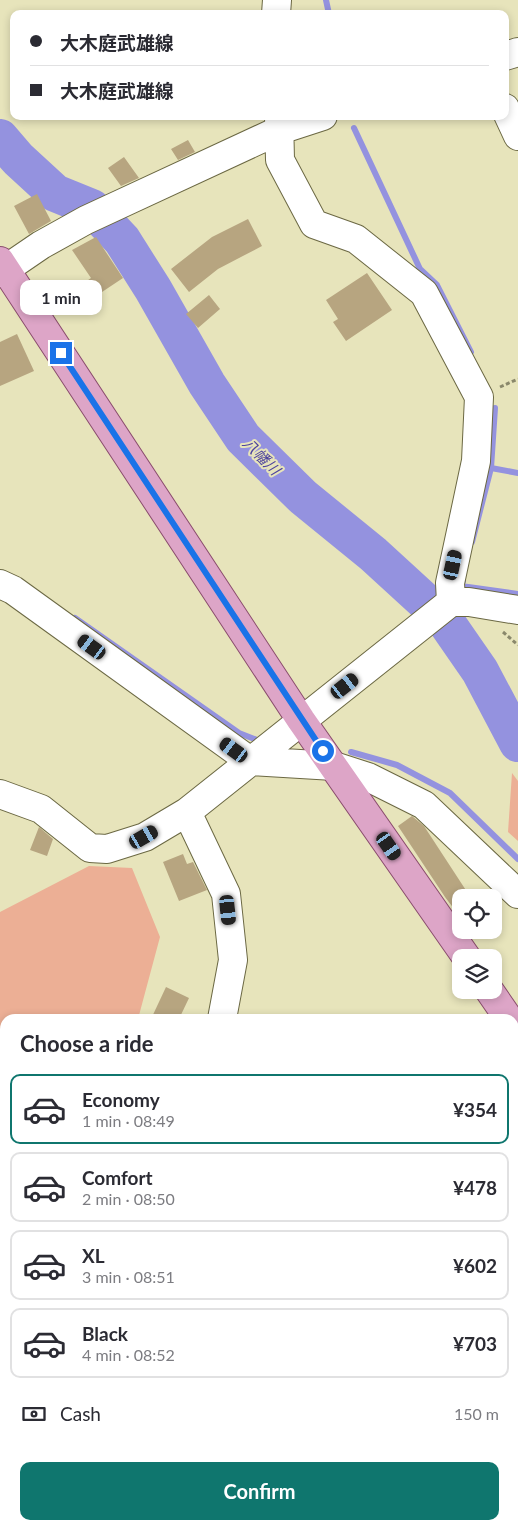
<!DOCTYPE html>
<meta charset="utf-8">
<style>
:root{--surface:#fff;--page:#f7f7f7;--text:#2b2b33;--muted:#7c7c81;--line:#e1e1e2;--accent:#0f766e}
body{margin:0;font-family:Lato,"Noto Sans JP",sans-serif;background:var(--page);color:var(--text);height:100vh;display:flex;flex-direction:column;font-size:19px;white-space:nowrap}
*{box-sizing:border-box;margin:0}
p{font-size:16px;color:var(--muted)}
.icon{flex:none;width:28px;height:28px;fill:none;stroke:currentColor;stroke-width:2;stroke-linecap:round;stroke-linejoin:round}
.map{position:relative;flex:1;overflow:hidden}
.panel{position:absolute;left:0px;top:1014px;width:519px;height:516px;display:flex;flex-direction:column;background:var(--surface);border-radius:15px 15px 0 0;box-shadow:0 2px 8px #0003}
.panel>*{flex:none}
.banner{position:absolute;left:10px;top:10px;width:499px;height:110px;border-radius:10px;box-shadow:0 2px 8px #0003;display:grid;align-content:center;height:110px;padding:0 20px;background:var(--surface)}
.tools{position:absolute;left:452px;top:889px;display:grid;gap:10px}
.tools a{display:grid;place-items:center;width:50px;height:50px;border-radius:10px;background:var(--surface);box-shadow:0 2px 8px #0003;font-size:25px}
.end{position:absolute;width:22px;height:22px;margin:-11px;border:6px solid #1a73e8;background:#fff;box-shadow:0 0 0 2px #fff}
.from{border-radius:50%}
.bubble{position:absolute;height:35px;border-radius:10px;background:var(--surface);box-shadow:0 2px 8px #0003;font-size:16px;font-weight:700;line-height:35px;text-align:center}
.car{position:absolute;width:15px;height:30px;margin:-15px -8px;border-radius:6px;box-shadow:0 0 4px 1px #0007;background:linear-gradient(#222 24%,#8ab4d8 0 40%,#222 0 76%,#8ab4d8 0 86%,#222 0)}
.banner b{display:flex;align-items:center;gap:18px;height:48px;font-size:19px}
.banner b+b{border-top:1px solid var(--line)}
.banner i{width:12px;height:12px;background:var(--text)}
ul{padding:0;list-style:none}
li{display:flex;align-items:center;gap:15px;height:70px;margin:0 10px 8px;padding:0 10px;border:2px solid var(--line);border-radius:10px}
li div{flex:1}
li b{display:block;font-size:19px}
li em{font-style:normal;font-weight:700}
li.active{border-color:var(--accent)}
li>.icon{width:45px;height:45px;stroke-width:1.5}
h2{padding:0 20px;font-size:22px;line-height:60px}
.pay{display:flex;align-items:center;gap:12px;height:55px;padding:0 20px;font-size:19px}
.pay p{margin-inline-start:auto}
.button{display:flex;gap:10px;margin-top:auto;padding:10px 20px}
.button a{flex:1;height:58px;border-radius:10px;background:var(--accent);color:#fff;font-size:20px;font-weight:700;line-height:58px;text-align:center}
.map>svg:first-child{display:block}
</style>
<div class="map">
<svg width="518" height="1529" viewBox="0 0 518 1529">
<rect width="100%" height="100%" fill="#e7e4bb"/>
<path fill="#ecaf95" d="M512,773l6,8v60l-10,-9z
M89,866l43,2 28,69 -22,82h-133v506h509v-360l4,1v363h-518v-617z"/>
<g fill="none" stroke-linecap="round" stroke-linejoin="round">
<path stroke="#9492df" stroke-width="6" d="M326,0l3,14
M354,128l66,141 17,16 34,67
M491,468l27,5
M472,542l19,-74 4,-60
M463,581l-2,5 57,8
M75,618l164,115 18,7
M351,752l46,13 53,28 68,66"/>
<path stroke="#9492df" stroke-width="38" d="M0,138l18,21 37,34 37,15 30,32 31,49 54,95 36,54 60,59 70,57 71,65 36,52 38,72"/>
</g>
<path fill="#b7a580" d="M188,140l7,12 -17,8 -7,-11z
M124,157l15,21 -18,8 -13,-18z
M37,194l14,27 -22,13 -15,-28z
M248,219l14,27 -44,23 -29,23 -18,-23 41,-32z
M96,237l27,41 -36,24 -10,-14 14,-10 -19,-28z
M367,273l25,37 -46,31 -13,-19 5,-3 -12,-19z
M209,295l11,14 -22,19 -12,-14z
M17,334l17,37 -34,15v-44z
M412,816l12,10 47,72h-10v20l-16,-21 -47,-71z
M39,827l14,12 -6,17 -17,-6z
M183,854l4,10 6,-2 14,28 -28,11 -16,-39z
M166,987l23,11 -10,21h-28z"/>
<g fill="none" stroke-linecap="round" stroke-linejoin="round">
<g stroke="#6b6843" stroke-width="30">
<path id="minor" d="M276,14l1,-14
M505,56l13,-4
M505,108l13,28
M279,116l1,44 34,64 42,15 68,54 55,104 -3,64 -26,122 1,19
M0,273l41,-28 45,-25 194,-90 43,-14
M0,584l13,6 237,171 84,5 34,11 56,28 94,89
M0,794l41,15 49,39 17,1 38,-12 42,-25 264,-210h18l49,8
M187,812l39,82 7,66 -11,59"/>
</g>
<g stroke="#8a4d6d" stroke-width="30">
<path id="major" d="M0,261l301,459 166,238
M489,990l20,29"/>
</g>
<path stroke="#8a886b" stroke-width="3" stroke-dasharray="4 2.5" stroke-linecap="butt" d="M500,387l18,-8
M503,632l15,13"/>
<use href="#minor" stroke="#fff" stroke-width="28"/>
<use href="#major" stroke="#dda5c7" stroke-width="28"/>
</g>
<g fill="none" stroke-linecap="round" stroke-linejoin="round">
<path stroke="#1a73e8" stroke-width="6" d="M61,353l262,398"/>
</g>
<g text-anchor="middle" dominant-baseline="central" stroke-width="4" stroke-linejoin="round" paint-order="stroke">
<g font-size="15" font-style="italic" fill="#4d439e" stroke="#e7e4bb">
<text transform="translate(262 456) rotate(45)">八幡川</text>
</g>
</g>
</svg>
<div class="tools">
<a><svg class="icon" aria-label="locate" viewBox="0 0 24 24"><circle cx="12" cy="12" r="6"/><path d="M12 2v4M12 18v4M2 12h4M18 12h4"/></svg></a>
<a><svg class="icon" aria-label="layers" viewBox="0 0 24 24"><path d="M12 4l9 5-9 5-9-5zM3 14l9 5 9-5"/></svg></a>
</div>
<i class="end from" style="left:323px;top:751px"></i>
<i class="end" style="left:61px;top:353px"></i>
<div class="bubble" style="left:20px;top:280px;width:82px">1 min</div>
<i class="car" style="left:453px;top:565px;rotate:12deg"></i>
<i class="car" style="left:92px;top:647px;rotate:306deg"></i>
<i class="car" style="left:345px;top:686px;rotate:52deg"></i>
<i class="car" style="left:234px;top:750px;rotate:306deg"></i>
<i class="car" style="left:144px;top:837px;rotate:60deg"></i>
<i class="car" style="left:389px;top:846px;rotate:145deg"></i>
<i class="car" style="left:228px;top:910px;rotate:174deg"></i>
<div class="banner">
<b><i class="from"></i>大木庭武雄線</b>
<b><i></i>大木庭武雄線</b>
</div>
<section class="panel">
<h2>Choose a ride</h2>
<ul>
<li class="active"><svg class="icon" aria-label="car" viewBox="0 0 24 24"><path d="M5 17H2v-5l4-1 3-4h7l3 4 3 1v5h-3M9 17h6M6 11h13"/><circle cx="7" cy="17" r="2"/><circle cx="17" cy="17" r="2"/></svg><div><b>Economy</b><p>1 min · 08:49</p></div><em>¥354</em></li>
<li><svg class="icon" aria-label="car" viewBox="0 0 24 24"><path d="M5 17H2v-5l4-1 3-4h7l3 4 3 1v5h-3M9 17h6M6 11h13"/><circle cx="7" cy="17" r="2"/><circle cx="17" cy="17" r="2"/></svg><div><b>Comfort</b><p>2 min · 08:50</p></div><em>¥478</em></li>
<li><svg class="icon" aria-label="car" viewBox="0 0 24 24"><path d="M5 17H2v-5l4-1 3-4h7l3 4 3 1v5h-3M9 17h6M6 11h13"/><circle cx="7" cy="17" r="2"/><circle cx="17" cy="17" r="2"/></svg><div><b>XL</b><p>3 min · 08:51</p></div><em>¥602</em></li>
<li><svg class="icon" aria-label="car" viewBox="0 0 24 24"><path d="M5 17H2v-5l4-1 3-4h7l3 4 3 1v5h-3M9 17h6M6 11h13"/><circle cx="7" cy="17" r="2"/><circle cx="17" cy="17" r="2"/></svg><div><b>Black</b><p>4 min · 08:52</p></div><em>¥703</em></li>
</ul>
<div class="pay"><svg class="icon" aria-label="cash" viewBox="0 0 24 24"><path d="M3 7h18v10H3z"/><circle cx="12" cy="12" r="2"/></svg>Cash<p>150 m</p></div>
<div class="button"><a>Confirm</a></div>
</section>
</div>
